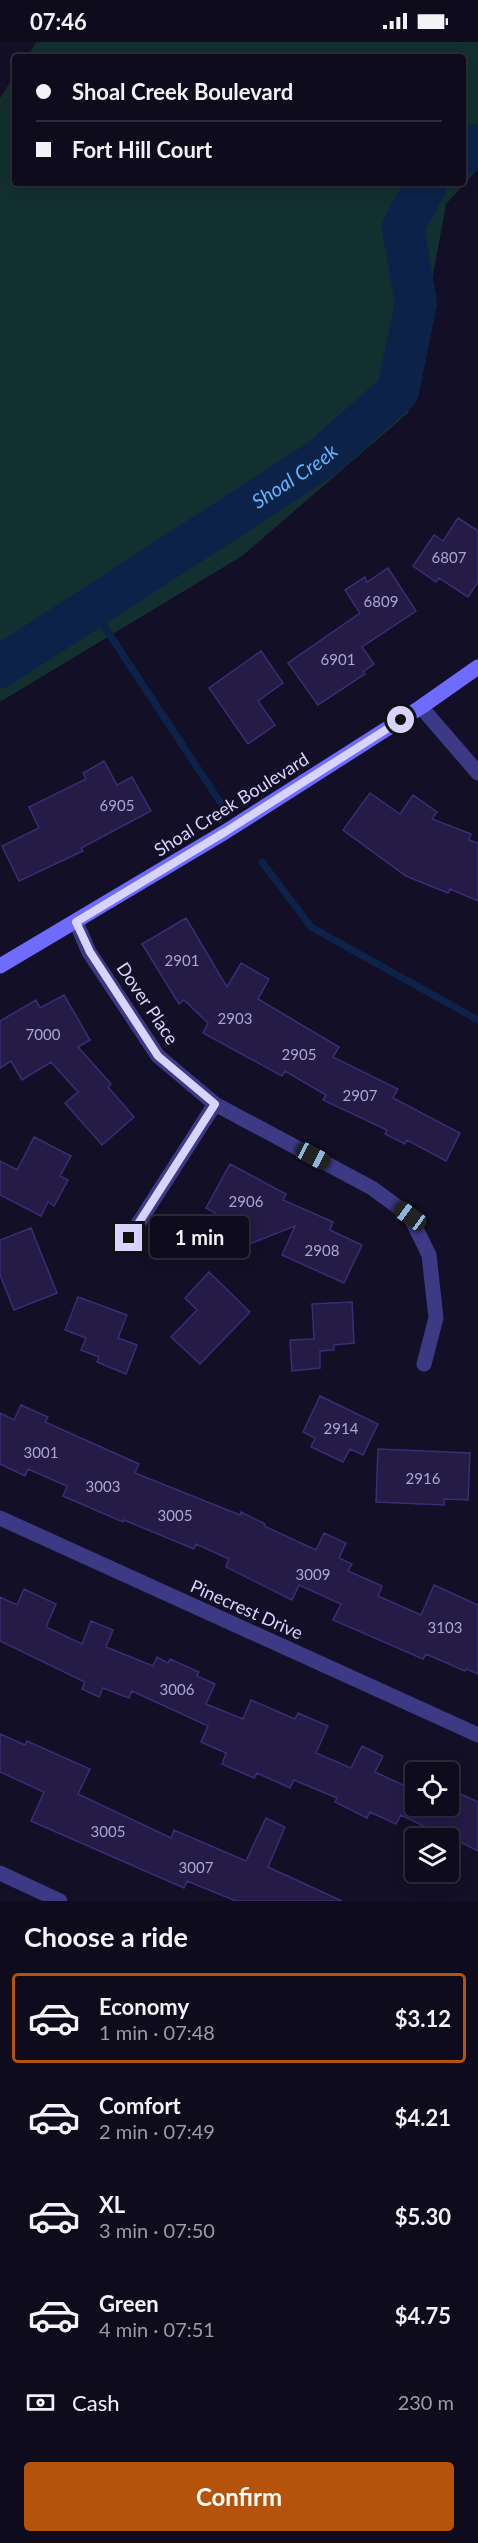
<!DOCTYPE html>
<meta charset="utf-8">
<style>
:root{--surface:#0e0b1c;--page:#1c1929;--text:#f1f3f6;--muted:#9b9ba3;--line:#2e2b3b;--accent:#b45309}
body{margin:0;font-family:Lato,sans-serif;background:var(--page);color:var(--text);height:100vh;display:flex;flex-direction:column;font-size:22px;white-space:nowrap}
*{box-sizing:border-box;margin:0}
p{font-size:20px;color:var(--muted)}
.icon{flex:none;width:33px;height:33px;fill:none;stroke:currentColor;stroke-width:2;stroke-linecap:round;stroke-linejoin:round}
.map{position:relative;height:1859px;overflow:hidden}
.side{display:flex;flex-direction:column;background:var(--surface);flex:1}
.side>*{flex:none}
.banner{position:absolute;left:12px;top:12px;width:454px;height:132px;border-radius:6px;box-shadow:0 3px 15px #0003,0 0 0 2px var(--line);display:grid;align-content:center;height:132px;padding:0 24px;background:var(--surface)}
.tools{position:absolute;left:405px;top:1720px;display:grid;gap:12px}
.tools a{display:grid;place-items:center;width:54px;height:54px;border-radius:6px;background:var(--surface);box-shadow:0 3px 15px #0003,0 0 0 2px var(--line);font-size:30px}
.end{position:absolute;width:27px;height:27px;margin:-14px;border:8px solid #d9d4ff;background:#111;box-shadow:0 0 0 3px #111}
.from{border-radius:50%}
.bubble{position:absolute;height:42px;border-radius:6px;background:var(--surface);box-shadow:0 3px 15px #0003,0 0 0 2px var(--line);font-size:20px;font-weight:700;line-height:42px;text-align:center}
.car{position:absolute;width:18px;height:36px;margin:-18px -9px;border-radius:8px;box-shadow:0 0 4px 2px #0007;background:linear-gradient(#222 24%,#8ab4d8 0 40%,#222 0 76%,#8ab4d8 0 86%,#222 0)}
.banner b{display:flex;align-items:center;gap:21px;height:57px;font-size:22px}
.banner b+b{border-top:2px solid var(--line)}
.banner i{width:15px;height:15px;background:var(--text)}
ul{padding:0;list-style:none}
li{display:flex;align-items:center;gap:18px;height:90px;margin:0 12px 9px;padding:0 12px;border:3px solid transparent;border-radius:6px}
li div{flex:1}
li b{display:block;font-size:22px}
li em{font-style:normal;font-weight:700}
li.on{border-color:var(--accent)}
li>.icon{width:54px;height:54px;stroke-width:1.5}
h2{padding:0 24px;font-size:27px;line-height:72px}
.pay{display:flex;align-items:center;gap:15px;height:66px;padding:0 24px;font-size:22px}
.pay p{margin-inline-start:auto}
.action{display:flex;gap:12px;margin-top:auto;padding:12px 24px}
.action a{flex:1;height:69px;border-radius:6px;background:var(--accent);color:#fff;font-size:24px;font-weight:700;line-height:69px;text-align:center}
.status{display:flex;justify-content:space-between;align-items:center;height:42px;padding:0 30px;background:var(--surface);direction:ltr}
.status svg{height:16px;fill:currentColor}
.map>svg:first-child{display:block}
</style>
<div class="status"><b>07:46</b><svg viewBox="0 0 49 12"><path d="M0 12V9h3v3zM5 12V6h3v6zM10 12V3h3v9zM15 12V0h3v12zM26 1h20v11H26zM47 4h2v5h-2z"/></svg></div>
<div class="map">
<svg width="478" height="1859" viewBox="0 0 478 1859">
<rect width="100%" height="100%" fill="#130f26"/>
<path fill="#12302f" d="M36,0h442v127l-32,35 -38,209 -166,143 -242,146v-604l15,-23v108h449v-126h-437z"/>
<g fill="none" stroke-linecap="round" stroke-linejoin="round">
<path stroke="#0c2248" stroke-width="7" d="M92,566l128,194
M262,820l49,65 167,93"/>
<g stroke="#0c2248" stroke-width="42">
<path d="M464,112l14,-9"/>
<path id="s1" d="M0,625l321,-208 77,-68 18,-88 -13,-76 24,-44"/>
</g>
</g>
<path fill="#241b47" stroke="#3b2d73" stroke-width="1.5" d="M458,476l20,13v51l-10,15 -29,-19 -3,4 -23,-16 21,-31 9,6z
M388,526l28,43 -54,36 12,17 -11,8 2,2 -47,31 -30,-42 72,-50 -15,-23 20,-13 2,5z
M261,609l22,32 -25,18 17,24 -27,19 -39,-56z
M104,719l13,24 15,-8 19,34 -70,37 2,3 -64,30 -17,-35 37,-18 -10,-21 57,-28 -3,-6z
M370,751l30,21 13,-19 24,17 -5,7 39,15 -2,6 9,3v58l-28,-12 -2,4 -42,-17 -63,-46z
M186,876l41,69 14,-24 28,16 -11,20 81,48 -6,10 65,32 -5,9 67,35 -14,28 -39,-21 -2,4 -20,-10 2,-4 -64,-30 3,-5 -41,-24 -3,5 -79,-43 5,-10 -24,-23 -5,4 -37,-60z
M64,953l26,45 -12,7 33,37 -3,3 26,30 -32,28 -37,-42 13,-11 -27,-30 -29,18 -11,-19 -11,7v-47l36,-21 4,8z
M34,1095l37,19 -11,20 8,4 -14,26 -6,-4 -7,14 -41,-21v-34l17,9z
M230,1122l56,30 -3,6 50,22 -3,8 32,15 -18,38 -62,-28 13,-29 -51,20 -4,6 -35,-20 10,-19 -9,-5z
M31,1186l26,65 -43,17 -14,-35v-35z
M209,1230l41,40 -50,52 -29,-27 26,-27 -12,-12z
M78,1255l49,18 -9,23 19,7 -11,29 -29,-12 2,-5 -18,-7 5,-12 -21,-8z
M352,1260l2,41 -20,2v5l-14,1v17l-28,3 -2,-31 24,-1 -2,-35z
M320,1354l58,28 -15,31 -13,-6 -7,13 -32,-15 4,-9 -12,-6z
M21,1363l27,12 -3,5 94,42 -4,9 105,42 1,-3 24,12 -1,2 52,24 8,-17 22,10 -7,15 13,6 -4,7 34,15 -4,10 43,19 13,-30 44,20v69l-12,-5 -1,2 -39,-17 -3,5 -90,-39 8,-16 -42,-19 -7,15 -66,-33 3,-8 -33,-15 -2,5 -70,-29 -1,2 -60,-26 4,-10 -39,-17 -3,7 -25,-12v-51l14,7z
M378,1407l92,4 -2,47 -24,-1v6l-68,-3z
M24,1547l32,15 -10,23 36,17 9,-23 22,9 -7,17 47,19 4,-9 11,6 2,-4 29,13 -2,4 18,8 -9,20 37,15 8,-19 44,19 3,-6 30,13 -12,27 35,15 11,-22 21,10 -8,16 41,19v15l32,1v-19l30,14v49l-24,-12h-14l-10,-5 2,-4 -31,-15 -5,9 -26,-12 -3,6 -32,-16 2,-4 -43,-18 -4,8 -33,-15 -3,5 -32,-14 4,-11 -25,-11 7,-16 -76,-35 -3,7 -26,-10 -4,9 -17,-8 3,-7 -85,-41v-44l17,8z
M0,1692l25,11 2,-4 63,28 -12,25 93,44 3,-8 72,31 20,-43 19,9 -17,40 74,34h-106l-49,-20 -3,7 -153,-67 13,-29 -44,-20z"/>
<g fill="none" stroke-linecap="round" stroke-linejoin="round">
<path stroke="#3d3a85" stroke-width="15" d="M421,665l57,66
M76,880l13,30 69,104 57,48 157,84 38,28 19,39 7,63 -12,46
M129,1196l86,-134
M0,1476l478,217
M0,1831l60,28"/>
<path stroke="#6f6bff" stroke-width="15" d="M0,924l225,-134 196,-125 57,-40"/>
</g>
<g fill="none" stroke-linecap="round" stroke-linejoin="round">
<path stroke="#d9d4ff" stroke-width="8" d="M129,1196l86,-134 -57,-48 -68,-104 -14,-30 149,-90 176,-112"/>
</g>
<g text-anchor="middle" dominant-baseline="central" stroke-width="4.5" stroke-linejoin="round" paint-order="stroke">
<g font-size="15" fill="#aca6d1">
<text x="449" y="515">6807</text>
<text x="381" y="559">6809</text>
<text x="338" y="617">6901</text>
<text x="117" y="763">6905</text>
<text x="182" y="918">2901</text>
<text x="235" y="976">2903</text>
<text x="43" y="992">7000</text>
<text x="299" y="1012">2905</text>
<text x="360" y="1053">2907</text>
<text x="246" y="1159">2906</text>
<text x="322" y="1208">2908</text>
<text x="341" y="1386">2914</text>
<text x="41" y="1410">3001</text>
<text x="423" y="1436">2916</text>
<text x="103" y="1444">3003</text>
<text x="175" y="1473">3005</text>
<text x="313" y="1532">3009</text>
<text x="445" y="1585">3103</text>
<text x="177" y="1647">3006</text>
<text x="108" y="1789">3005</text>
<text x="196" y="1825">3007</text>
</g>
<g font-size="18" fill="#d9d4ff" stroke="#130f26">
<text transform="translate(231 762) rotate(-32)">Shoal Creek Boulevard</text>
<text transform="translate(148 961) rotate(56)">Dover Place</text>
<text transform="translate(247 1567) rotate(24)">Pinecrest Drive</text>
</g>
<g font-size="20" font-style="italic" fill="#62b6ff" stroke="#130f26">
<text stroke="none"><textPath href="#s1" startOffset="351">Shoal Creek</textPath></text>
</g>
</g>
</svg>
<div class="tools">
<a><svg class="icon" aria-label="locate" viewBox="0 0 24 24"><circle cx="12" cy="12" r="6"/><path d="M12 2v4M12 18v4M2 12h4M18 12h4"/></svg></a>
<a><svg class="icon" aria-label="layers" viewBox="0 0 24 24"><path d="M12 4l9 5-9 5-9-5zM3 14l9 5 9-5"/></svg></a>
</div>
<i class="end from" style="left:401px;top:678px"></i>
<i class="end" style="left:129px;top:1196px"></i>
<div class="bubble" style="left:150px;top:1174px;width:99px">1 min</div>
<i class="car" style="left:313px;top:1114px;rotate:118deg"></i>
<i class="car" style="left:410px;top:1174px;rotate:306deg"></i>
<div class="banner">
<b><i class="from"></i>Shoal Creek Boulevard</b>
<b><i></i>Fort Hill Court</b>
</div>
</div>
<section class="side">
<h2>Choose a ride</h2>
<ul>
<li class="on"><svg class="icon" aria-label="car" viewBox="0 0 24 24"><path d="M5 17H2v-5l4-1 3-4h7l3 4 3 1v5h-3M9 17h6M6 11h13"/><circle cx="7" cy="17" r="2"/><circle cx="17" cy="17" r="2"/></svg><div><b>Economy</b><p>1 min · 07:48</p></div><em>$3.12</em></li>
<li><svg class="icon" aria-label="car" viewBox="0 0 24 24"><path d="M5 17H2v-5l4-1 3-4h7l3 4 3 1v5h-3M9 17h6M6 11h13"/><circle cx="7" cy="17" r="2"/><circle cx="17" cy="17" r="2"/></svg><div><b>Comfort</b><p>2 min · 07:49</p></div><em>$4.21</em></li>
<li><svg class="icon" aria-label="car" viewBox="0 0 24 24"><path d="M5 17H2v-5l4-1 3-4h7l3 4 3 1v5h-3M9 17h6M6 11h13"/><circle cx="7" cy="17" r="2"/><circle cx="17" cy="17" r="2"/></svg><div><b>XL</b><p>3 min · 07:50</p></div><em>$5.30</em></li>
<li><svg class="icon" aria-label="car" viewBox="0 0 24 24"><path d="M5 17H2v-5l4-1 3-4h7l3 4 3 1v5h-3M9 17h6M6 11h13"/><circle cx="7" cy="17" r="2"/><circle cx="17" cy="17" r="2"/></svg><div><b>Green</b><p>4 min · 07:51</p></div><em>$4.75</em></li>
</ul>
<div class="pay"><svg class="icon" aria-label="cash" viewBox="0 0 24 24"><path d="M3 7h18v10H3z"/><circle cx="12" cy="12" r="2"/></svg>Cash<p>230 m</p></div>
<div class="action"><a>Confirm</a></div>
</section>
